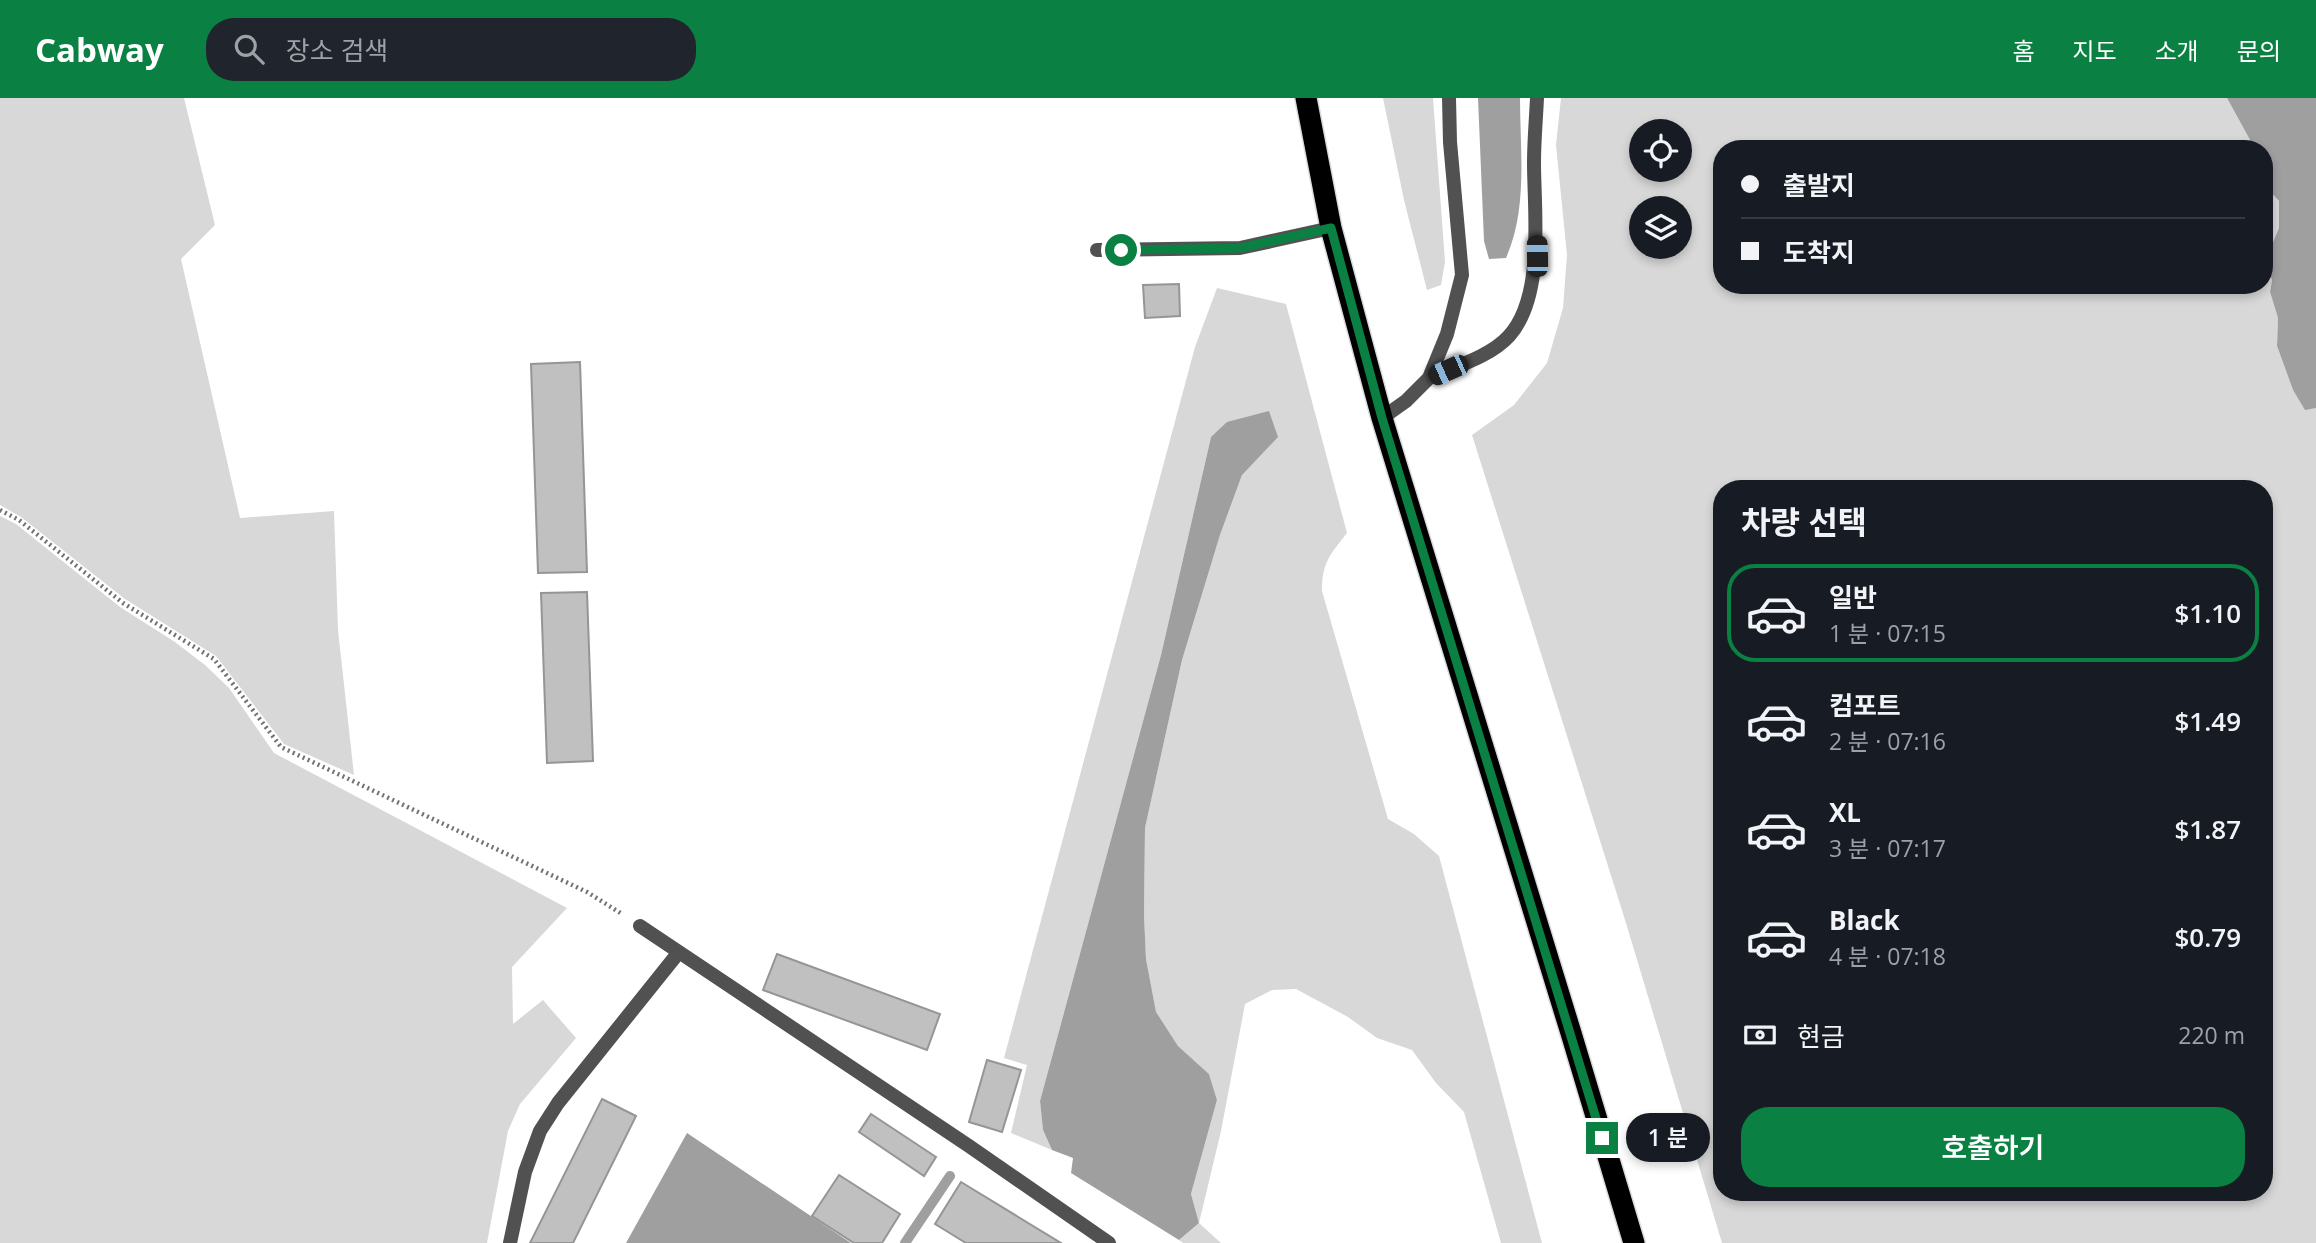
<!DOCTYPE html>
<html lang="ko">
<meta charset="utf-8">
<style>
:root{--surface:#171b24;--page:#20242c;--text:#f1f3f6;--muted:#9ea1a6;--line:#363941;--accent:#0b8043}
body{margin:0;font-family:"Open Sans","Noto Sans KR",sans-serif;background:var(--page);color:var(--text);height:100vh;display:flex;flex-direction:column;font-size:26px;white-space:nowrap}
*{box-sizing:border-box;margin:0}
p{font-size:23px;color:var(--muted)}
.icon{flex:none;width:38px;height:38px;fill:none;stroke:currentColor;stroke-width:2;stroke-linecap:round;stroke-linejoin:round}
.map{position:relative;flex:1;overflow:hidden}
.panel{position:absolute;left:1713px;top:382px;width:560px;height:721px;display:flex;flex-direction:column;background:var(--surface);border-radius:28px;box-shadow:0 4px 10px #0003}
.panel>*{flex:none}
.hud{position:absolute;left:1713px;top:42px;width:560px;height:154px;border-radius:28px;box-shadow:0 4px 10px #0003;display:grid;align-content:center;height:154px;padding:0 28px;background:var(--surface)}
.controls{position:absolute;left:1629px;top:21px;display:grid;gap:14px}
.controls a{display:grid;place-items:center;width:63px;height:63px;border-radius:50%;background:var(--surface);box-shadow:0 4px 10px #0003;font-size:35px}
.end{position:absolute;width:32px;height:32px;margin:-16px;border:9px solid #0b8043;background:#fff;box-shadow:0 0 0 4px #fff}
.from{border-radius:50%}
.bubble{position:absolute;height:49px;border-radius:24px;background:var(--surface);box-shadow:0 4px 10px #0003;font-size:23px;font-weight:600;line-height:49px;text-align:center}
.car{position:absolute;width:21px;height:42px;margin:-21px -10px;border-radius:9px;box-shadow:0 0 5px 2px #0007;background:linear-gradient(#222 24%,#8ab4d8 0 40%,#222 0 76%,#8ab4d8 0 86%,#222 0)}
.hud b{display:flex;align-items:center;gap:24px;height:66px;font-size:26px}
.hud b+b{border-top:2px solid var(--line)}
.hud i{width:18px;height:18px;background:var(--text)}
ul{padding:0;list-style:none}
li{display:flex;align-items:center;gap:21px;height:98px;margin:0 14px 10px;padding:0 14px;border:4px solid transparent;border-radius:28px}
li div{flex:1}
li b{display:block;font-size:26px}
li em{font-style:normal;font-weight:600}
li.on{border-color:var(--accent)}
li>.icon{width:63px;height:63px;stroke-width:1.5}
h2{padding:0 28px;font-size:32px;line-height:84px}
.pay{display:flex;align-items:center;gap:18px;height:77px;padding:0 28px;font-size:26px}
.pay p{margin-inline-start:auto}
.primary-button{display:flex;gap:14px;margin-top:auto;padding:14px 28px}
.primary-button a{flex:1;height:80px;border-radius:28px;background:var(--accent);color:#fff;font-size:28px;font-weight:600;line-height:80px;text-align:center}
header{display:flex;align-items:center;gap:42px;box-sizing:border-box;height:98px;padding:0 35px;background:var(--accent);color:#fff}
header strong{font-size:33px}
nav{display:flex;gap:38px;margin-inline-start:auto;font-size:24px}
.search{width:490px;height:63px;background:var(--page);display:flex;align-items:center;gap:18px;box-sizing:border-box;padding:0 24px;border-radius:28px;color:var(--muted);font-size:26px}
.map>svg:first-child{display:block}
</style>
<header>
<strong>Cabway</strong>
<div class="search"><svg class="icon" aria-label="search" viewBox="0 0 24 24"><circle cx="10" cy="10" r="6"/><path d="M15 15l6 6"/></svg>장소 검색</div>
<nav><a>홈</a><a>지도</a><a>소개</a><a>문의</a></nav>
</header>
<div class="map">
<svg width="2316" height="1145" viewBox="0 0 2316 1145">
<rect width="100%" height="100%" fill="#fff"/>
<path fill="#d8d8d8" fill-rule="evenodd" d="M0,0h184l31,127 -34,34 59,259 94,-7 4,119 16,145 -70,-31 -68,-88 -91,-57 -104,-82 -21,-12z
M1383,0h50l12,164 -4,23 -14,5 -23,-90z
M1561,0h666l28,51h-533v136h542l1,-99 14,15v27l-14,33 7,19 -2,12 8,26 -1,28 16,44 12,19 11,-1v835h-594l-96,-320 -154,-488 42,-30 33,-42 16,-55 4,-53 -11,-110zM1642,33h38v39h-38zM1642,110h38v39h-38zM1722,390h542v704h-542z
M1217,190l69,16 61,229c-17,22 -25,29 -25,58l66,228 26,15 25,22 103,387h-41l-37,-131 -28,-29 -24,-33 -35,-12 -29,-21 -52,-28 -24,1 -27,14 -24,127 -22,92 22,20h-38l-4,-3 20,-17 -8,-29 26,-94 -8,-26 -31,-28 -22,-33 -10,-54 -2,-44 1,-87 37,-168 38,-125 22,-60 -31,-38 -50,218 -121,446 3,29 9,20 -41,-17 16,-68 -23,-7 191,-711z
M0,418l16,8 104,83 55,35 30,23 24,23 45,65 293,155 -55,59 1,57 30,-24 33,38 -56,66 -12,27 -21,112h-487z"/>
<path fill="#9f9f9f" d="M1478,0h42c0,53 8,111 -14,160l-17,1 -5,-18z
M2227,0h89v310l-11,2 -12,-20 -16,-44 1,-28 -8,-26 2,-12 -7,-19 14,-33v-27l-14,-15 -1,-37h-9z
M1269,313l9,26 -36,38 -22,60 -38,125 -37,168 -1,87 2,44 10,53 22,34 31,28 8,26 -26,94 8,29 -20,17 -108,-67 2,-15 -21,-8 -9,-20 -3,-29 121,-446 50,-218 16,-15z
M687,1035l164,110h-225z"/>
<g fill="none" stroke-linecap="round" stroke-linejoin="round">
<path stroke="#9f9f9f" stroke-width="10" d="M905,1145l45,-67"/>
</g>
<path fill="#c0c0c0" stroke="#959595" stroke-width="2" d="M1179,186l1,32 -35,2 -2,-33z
M580,264l7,210 -49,1 -7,-209z
M587,494l6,169 -46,2 -6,-170z
M777,856l163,60 -13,36 -164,-60z
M987,962l34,10 -19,62 -33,-10z
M602,1001l34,17 -63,127h-43z
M871,1016l65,43 -12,19 -65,-44z
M839,1077l61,39 -18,29h-28l-42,-27z
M961,1084l100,61h-95l-31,-19z"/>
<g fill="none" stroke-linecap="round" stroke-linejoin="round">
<g stroke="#dbdbdb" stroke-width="24">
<path id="highway" d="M1306,0l25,130 51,190 189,615 63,210"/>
</g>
<path stroke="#737373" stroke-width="4.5" stroke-dasharray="2 3.5" stroke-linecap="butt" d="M0,412l19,10 104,83 91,56 67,88 306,145 35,22"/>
<path stroke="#515151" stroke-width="14" d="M1097,152l143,-2 91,-20
M1429,280c25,-11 61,-21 80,-42 36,-40 25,-124 25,-173 0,-22 2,-43 3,-65
M1382,320l24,-17 23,-23 18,-44 15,-59 -12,-133 -1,-44"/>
<path stroke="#515151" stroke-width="14" d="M640,828l329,220 140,97
M510,1145l15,-71 15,-41 18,-28 121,-151"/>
<use href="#highway" stroke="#000" stroke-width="21"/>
</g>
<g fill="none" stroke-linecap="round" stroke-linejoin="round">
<path stroke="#0b8043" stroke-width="9" d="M1121,152l119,-2 91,-20 51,190 220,720"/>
</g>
</svg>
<div class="controls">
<a><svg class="icon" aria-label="locate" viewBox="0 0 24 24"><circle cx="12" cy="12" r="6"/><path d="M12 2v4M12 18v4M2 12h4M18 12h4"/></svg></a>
<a><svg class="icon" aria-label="layers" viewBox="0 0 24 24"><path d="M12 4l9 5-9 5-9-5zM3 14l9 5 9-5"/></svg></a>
</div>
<i class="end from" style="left:1121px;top:152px"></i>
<i class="end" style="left:1602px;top:1040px"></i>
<div class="bubble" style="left:1626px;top:1015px;width:84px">1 분</div>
<i class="car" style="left:1537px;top:158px;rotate:359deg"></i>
<i class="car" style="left:1448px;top:272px;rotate:246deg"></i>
<div class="hud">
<b><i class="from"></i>출발지</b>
<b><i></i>도착지</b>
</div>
<section class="panel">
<h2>차량 선택</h2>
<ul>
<li class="on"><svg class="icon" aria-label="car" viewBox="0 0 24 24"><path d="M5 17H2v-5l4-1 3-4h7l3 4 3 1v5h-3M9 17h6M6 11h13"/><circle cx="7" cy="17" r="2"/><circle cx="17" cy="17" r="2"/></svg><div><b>일반</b><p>1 분 · 07:15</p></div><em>$1.10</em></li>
<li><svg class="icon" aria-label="car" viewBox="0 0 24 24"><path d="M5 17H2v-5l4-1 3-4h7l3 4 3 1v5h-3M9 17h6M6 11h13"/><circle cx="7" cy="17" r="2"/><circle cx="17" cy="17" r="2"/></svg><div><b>컴포트</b><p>2 분 · 07:16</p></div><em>$1.49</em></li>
<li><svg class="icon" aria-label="car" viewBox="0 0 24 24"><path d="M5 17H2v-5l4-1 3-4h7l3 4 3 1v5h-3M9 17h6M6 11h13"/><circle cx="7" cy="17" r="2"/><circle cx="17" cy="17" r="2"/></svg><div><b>XL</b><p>3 분 · 07:17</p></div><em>$1.87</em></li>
<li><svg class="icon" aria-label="car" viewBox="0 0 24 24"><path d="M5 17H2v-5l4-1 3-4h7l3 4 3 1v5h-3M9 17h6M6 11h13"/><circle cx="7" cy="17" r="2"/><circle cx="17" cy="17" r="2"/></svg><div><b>Black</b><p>4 분 · 07:18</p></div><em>$0.79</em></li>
</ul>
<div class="pay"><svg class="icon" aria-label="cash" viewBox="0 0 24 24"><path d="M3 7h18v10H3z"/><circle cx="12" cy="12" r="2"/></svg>현금<p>220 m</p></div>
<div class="primary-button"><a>호출하기</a></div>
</section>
</div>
